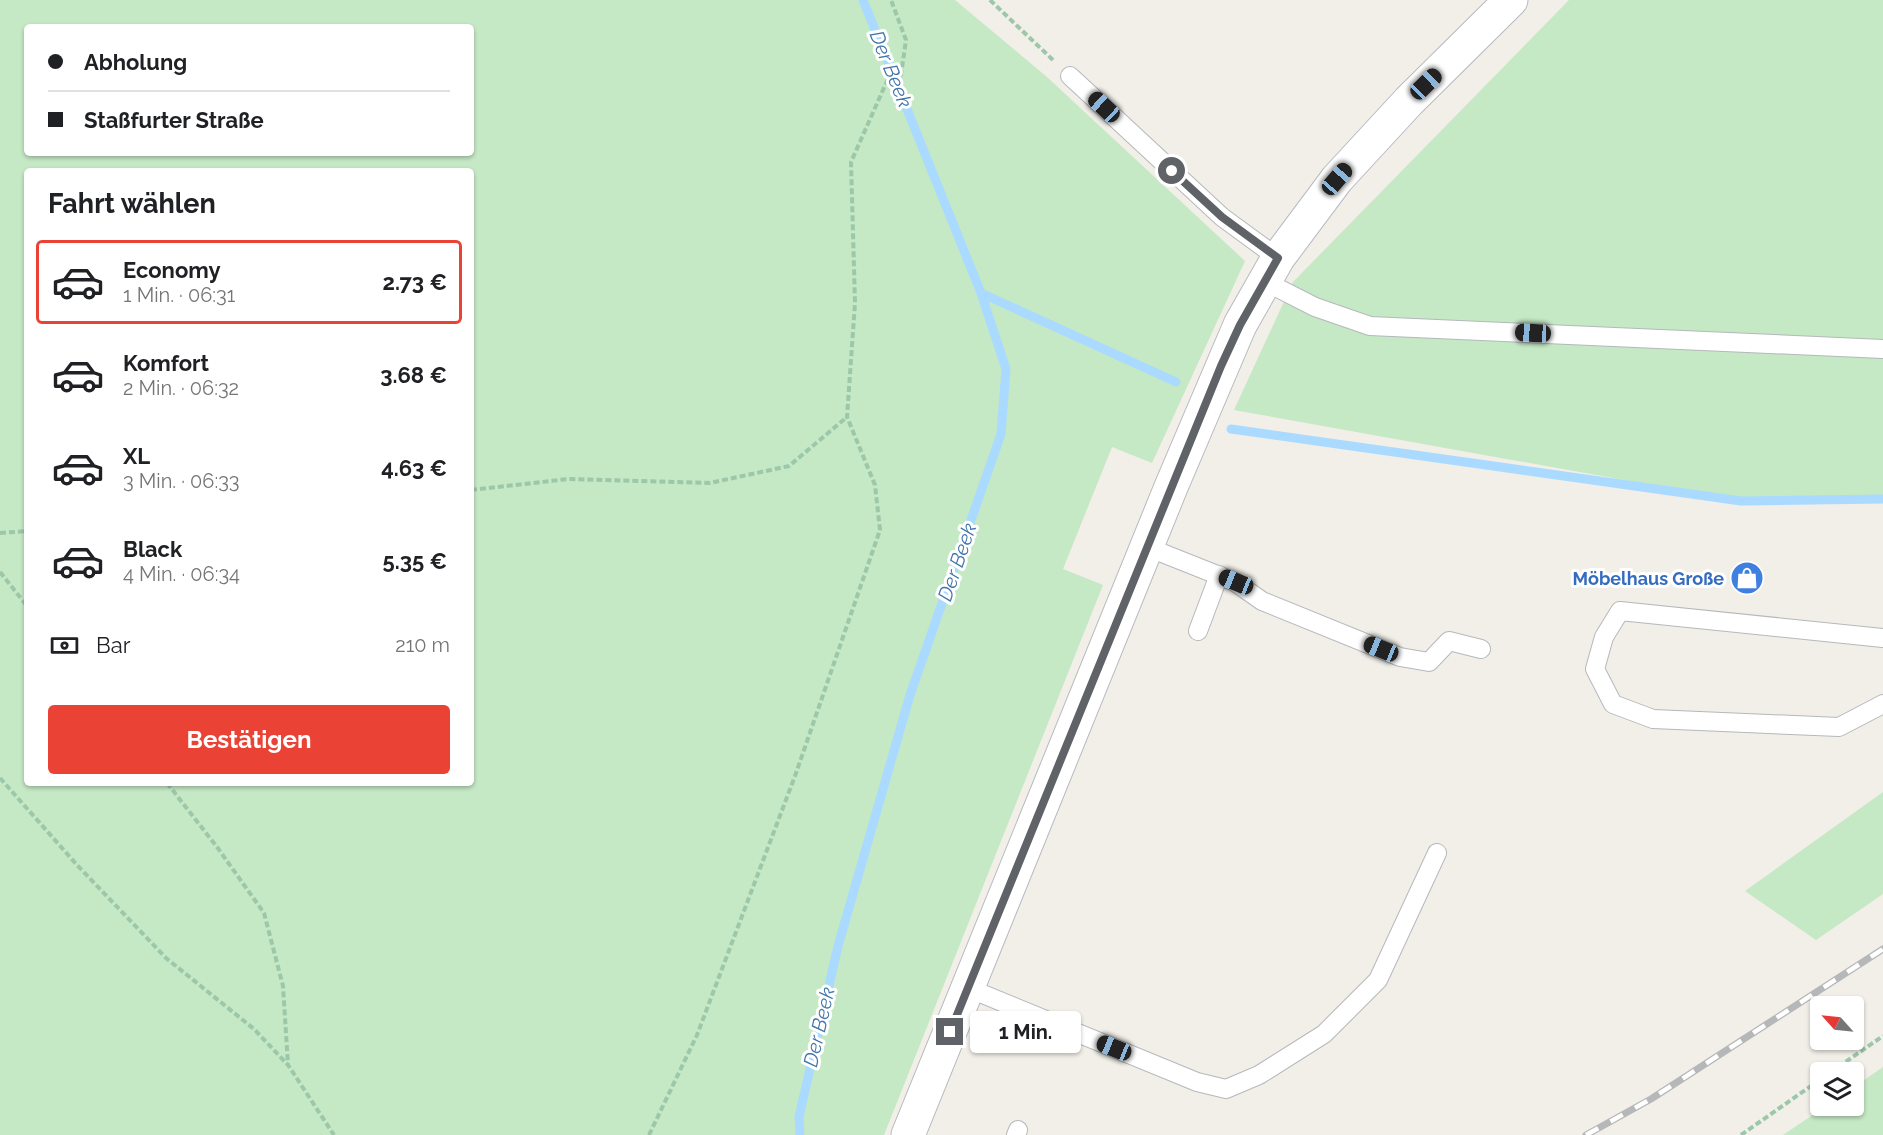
<!DOCTYPE html>
<html lang="de">
<meta charset="utf-8">
<style>
:root{--surface:#fff;--page:#f6f6f6;--text:#202124;--muted:#757577;--line:#e0e0e0;--accent:#ea4335}
body{margin:0;font-family:Raleway,sans-serif;background:var(--page);color:var(--text);height:100vh;display:flex;flex-direction:column;font-size:22px;white-space:nowrap}
*{box-sizing:border-box;margin:0}
p{font-size:20px;color:var(--muted)}
.icon{flex:none;width:33px;height:33px;fill:none;stroke:currentColor;stroke-width:2;stroke-linecap:round;stroke-linejoin:round}
.map{position:relative;flex:1;overflow:hidden}
.sheet{position:absolute;left:24px;top:168px;width:450px;height:618px;display:flex;flex-direction:column;background:var(--surface);border-radius:6px;box-shadow:0 2px 4px #0004}
.sheet>*{flex:none}
.guide{position:absolute;left:24px;top:24px;width:450px;height:132px;border-radius:6px;box-shadow:0 2px 4px #0004;display:grid;align-content:center;height:132px;padding:0 24px;background:var(--surface)}
.needle{width:39px;rotate:297deg}
.fabs{position:absolute;left:1810px;top:996px;display:grid;gap:12px}
.fabs a{display:grid;place-items:center;width:54px;height:54px;border-radius:6px;background:var(--surface);box-shadow:0 2px 4px #0004;font-size:30px}
.end{position:absolute;width:27px;height:27px;margin:-14px;border:8px solid #5f6368;background:#fff;box-shadow:0 0 0 3px #fff}
.from{border-radius:50%}
.bubble{position:absolute;height:42px;border-radius:6px;background:var(--surface);box-shadow:0 2px 4px #0004;font-size:20px;font-weight:700;line-height:42px;text-align:center}
.car{position:absolute;width:18px;height:36px;margin:-18px -9px;border-radius:8px;box-shadow:0 0 4px 2px #0007;background:linear-gradient(#222 24%,#8ab4d8 0 40%,#222 0 76%,#8ab4d8 0 86%,#222 0)}
.guide b{display:flex;align-items:center;gap:21px;height:57px;font-size:22px}
.guide b+b{border-top:2px solid var(--line)}
.guide i{width:15px;height:15px;background:var(--text)}
ul{padding:0;list-style:none}
li{display:flex;align-items:center;gap:18px;height:84px;margin:0 12px 9px;padding:0 12px;border:3px solid transparent;border-radius:6px}
li div{flex:1}
li b{display:block;font-size:22px}
li em{font-style:normal;font-weight:700}
li.selected{border-color:var(--accent)}
li>.icon{width:54px;height:54px;stroke-width:1.5}
h2{padding:0 24px;font-size:27px;line-height:72px}
.pay{display:flex;align-items:center;gap:15px;height:66px;padding:0 24px;font-size:22px}
.pay p{margin-inline-start:auto}
.action{display:flex;gap:12px;margin-top:auto;padding:12px 24px}
.action a{flex:1;height:69px;border-radius:6px;background:var(--accent);color:#fff;font-size:24px;font-weight:700;line-height:69px;text-align:center}
.map>svg:first-child{display:block}
</style>
<div class="map">
<svg width="1883" height="1135" viewBox="0 0 1883 1135">
<rect width="100%" height="100%" fill="#f1efe8"/>
<path fill="#c5e8c5" fill-rule="evenodd" d="M0,0h955l92,77 198,184 -93,202 -40,-16 -49,122 40,16 -219,550h-884zM27,27h444v126h-444zM27,171h444v612h-444z
M1569,0h314v499l-142,2 -507,-91 59,-128z
M1883,792v102l-67,46 -71,-49z
M1883,1067v68h-100l43,-29h28v-19z"/>
<g fill="none" stroke-linecap="round" stroke-linejoin="round">
<path stroke="#aadaff" stroke-width="9" d="M981,293l195,89
M1231,429l510,72 142,-2
M800,1135l-1,-18 39,-171 72,-251 91,-261 5,-65 -25,-76 -118,-293"/>
<g stroke="#b5b8bc" stroke-width="20">
<path id="service" d="M1070,76l152,141 56,41
M1264,281l51,26 55,19 513,23
M1147,547l88,35 27,19 138,56 29,5 20,-21 32,8
M1198,631l21,-56
M1883,638l-263,-27 -16,26 -9,32 18,35 40,15 186,8 44,-23
M968,988l229,94 29,7 33,-14 65,-41 54,-54 59,-127
M1016,1135l2,-5"/>
</g>
<g stroke="#b6babf" stroke-width="35">
<path id="secondary" d="M908,1135l263,-648 69,-162 38,-67 59,-79 72,-78 102,-101"/>
</g>
<path stroke="#9cc7a9" stroke-width="4" stroke-dasharray="6 3" stroke-linecap="butt" d="M990,0l64,61
M471,490l97,-11 142,4 79,-17 58,-49
M0,533l27,-2
M0,572l27,34
M0,778l77,87 89,93 88,71 34,36 46,70
M167,783l50,64 47,66 19,73 5,79
M1831,1072l52,-36
M649,1135l48,-100 98,-259 85,-246 -5,-45 -28,-68 8,-114 -4,-141 36,-81 14,-6 5,-35 -15,-40
M1741,1135l80,-56"/>
<use href="#service" stroke="#fff" stroke-width="18"/>
<use href="#secondary" stroke="#fff" stroke-width="33"/>
<g stroke="#b6b7b8" stroke-width="7">
<path id="rail" d="M1586,1135l65,-36 232,-150"/>
</g>
<use href="#rail" stroke="#fff" stroke-width="4.5" stroke-dasharray="14" stroke-linecap="butt"/>
</g>
<g fill="none" stroke-linecap="round" stroke-linejoin="round">
<path stroke="#5f6368" stroke-width="8" d="M950,1032l271,-666 19,-41 38,-67 -56,-41 -50,-46"/>
</g>
<defs>
<g id="shop-disc" transform="scale(1.725)"><circle r="9.5" fill="#3f7fe0" stroke="#fff"/><path d="M-5-2.5h2.3a2.7 3.5 0 0 1 5.4 0H5L5.5 6h-11ZM-1.5-2.5h3a1.5 2.3 0 0 0-3 0Z" fill="#fff"/></g>
</defs>
<g fill-rule="evenodd">
<use href="#shop-disc" x="1747" y="578"/>
</g>
<g text-anchor="middle" dominant-baseline="central" stroke-width="6" stroke-linejoin="round" paint-order="stroke">
<g font-size="18" font-weight="bold" fill="#366cbe" stroke="#fff" text-anchor="end">
<text x="1724" y="578">Möbelhaus Große</text>
</g>
<g font-size="20" font-style="italic" fill="#4174aa" stroke="#fff">
<text transform="translate(891 69) rotate(68)">Der Beek</text>
<text transform="translate(957 562) rotate(-71)">Der Beek</text>
<text transform="translate(819 1027) rotate(-77)">Der Beek</text>
</g>
</g>
</svg>
<div class="fabs">
<a><svg class="needle" viewBox="-14 -14 28 28"><path d="M0-13l5 13h-10z" fill="#e53935"/><path d="M0 13l5-13h-10z" fill="#757577"/></svg></a>
<a><svg class="icon" aria-label="layers" viewBox="0 0 24 24"><path d="M12 4l9 5-9 5-9-5zM3 14l9 5 9-5"/></svg></a>
</div>
<i class="end from" style="left:1172px;top:171px"></i>
<i class="end" style="left:950px;top:1032px"></i>
<div class="bubble" style="left:970px;top:1011px;width:111px">1 Min.</div>
<i class="car" style="left:1426px;top:84px;rotate:46deg"></i>
<i class="car" style="left:1104px;top:107px;rotate:313deg"></i>
<i class="car" style="left:1337px;top:179px;rotate:41deg"></i>
<i class="car" style="left:1533px;top:333px;rotate:273deg"></i>
<i class="car" style="left:1236px;top:582px;rotate:292deg"></i>
<i class="car" style="left:1381px;top:649px;rotate:292deg"></i>
<i class="car" style="left:1114px;top:1048px;rotate:292deg"></i>
<div class="guide">
<b><i class="from"></i>Abholung</b>
<b><i></i>Staßfurter Straße</b>
</div>
<section class="sheet">
<h2>Fahrt wählen</h2>
<ul>
<li class="selected"><svg class="icon" aria-label="car" viewBox="0 0 24 24"><path d="M5 17H2v-5l4-1 3-4h7l3 4 3 1v5h-3M9 17h6M6 11h13"/><circle cx="7" cy="17" r="2"/><circle cx="17" cy="17" r="2"/></svg><div><b>Economy</b><p>1 Min. · 06:31</p></div><em>2.73 €</em></li>
<li><svg class="icon" aria-label="car" viewBox="0 0 24 24"><path d="M5 17H2v-5l4-1 3-4h7l3 4 3 1v5h-3M9 17h6M6 11h13"/><circle cx="7" cy="17" r="2"/><circle cx="17" cy="17" r="2"/></svg><div><b>Komfort</b><p>2 Min. · 06:32</p></div><em>3.68 €</em></li>
<li><svg class="icon" aria-label="car" viewBox="0 0 24 24"><path d="M5 17H2v-5l4-1 3-4h7l3 4 3 1v5h-3M9 17h6M6 11h13"/><circle cx="7" cy="17" r="2"/><circle cx="17" cy="17" r="2"/></svg><div><b>XL</b><p>3 Min. · 06:33</p></div><em>4.63 €</em></li>
<li><svg class="icon" aria-label="car" viewBox="0 0 24 24"><path d="M5 17H2v-5l4-1 3-4h7l3 4 3 1v5h-3M9 17h6M6 11h13"/><circle cx="7" cy="17" r="2"/><circle cx="17" cy="17" r="2"/></svg><div><b>Black</b><p>4 Min. · 06:34</p></div><em>5.35 €</em></li>
</ul>
<div class="pay"><svg class="icon" aria-label="cash" viewBox="0 0 24 24"><path d="M3 7h18v10H3z"/><circle cx="12" cy="12" r="2"/></svg>Bar<p>210 m</p></div>
<div class="action"><a>Bestätigen</a></div>
</section>
</div>
